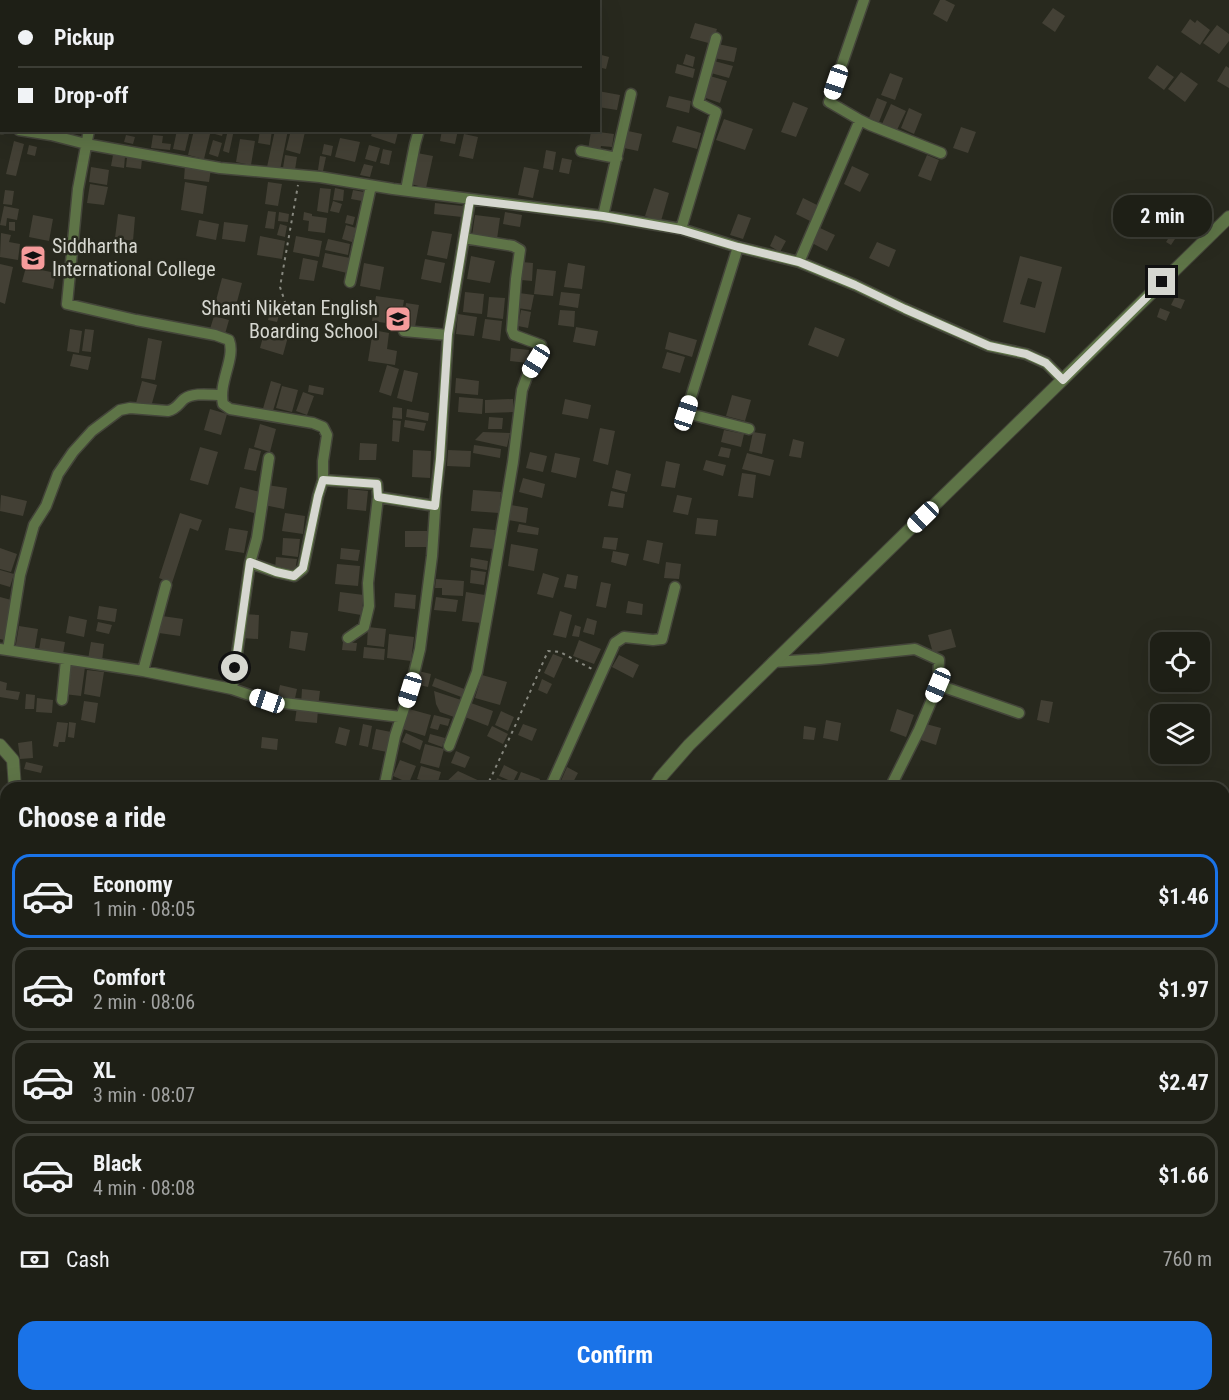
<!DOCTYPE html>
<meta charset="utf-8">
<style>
:root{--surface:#1e1f16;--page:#26271f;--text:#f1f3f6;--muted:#a1a2a1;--line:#3c3d35;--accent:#1a73e8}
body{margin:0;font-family:"Roboto Condensed",sans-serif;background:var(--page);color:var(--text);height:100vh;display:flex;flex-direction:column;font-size:22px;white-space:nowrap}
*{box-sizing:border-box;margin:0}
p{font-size:20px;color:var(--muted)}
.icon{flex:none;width:33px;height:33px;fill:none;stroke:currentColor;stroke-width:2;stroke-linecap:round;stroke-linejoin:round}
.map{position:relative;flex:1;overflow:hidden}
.side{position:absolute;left:0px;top:782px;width:1230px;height:620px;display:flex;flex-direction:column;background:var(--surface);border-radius:18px 18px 0 0;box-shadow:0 6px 24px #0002,0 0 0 2px var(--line)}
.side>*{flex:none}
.guide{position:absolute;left:0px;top:0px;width:600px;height:132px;box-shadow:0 6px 24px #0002,0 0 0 2px var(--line);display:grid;align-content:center;height:132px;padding:0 18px;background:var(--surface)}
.controls{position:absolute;left:1150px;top:632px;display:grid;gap:12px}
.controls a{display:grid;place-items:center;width:60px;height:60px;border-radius:12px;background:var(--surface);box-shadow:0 6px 24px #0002,0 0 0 2px var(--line);font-size:30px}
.end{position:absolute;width:27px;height:27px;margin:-14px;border:8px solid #d6d7d0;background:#111;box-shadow:0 0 0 3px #111}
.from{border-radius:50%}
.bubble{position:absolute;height:42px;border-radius:18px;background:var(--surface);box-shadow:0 6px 24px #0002,0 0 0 2px var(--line);font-size:20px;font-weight:700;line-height:42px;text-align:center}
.car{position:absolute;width:18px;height:36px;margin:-18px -9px;border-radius:8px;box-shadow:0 0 4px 2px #0007;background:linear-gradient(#fff 24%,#345 0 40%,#fff 0 76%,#345 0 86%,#fff 0)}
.guide b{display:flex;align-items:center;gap:21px;height:57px;font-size:22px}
.guide b+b{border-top:2px solid var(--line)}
.guide i{width:15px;height:15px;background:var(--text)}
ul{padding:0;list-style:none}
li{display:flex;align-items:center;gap:18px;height:84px;margin:0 12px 9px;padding:0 6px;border:3px solid var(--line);border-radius:18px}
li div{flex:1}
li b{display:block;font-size:22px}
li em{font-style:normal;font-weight:700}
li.current{border-color:var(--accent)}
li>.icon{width:54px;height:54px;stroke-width:1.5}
h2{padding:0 18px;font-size:27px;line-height:72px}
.pay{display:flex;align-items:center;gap:15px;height:66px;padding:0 18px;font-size:22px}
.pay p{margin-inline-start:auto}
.primary-button{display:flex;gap:12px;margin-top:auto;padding:12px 18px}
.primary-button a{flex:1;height:69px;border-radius:18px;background:var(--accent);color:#fff;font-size:24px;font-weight:700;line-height:69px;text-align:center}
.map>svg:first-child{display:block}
</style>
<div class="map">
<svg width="1229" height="1400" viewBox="0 0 1229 1400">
<rect width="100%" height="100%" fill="#28291e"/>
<path fill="#478352" stroke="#729c78" stroke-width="1.5" d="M27,1395h127l-2,5h-125z"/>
<path fill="#434035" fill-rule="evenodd" d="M940,0h5l10,5 -8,17 -14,-8z
M1053,8l12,8 -10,16 -13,-9z
M1190,19l5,4 2,-3 13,10 -10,15 -19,-13z
M695,23l22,6 -5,15 -22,-6z
M1217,25l12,9v7l-10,13 -16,-11z
M718,44l19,4 -3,14 -20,-4z
M598,54l11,3 -3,12 -8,-2z
M686,54l9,3 -2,10 -10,-3z
M714,61l19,5 -4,12 -18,-5z
M677,64l18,5 -2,9 -18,-5z
M1157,65l17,12 -10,13 -16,-12z
M1226,66l3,2v20l-12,-7z
M1181,72l17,12 -13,18 -17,-13z
M890,73l13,5 -8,22 -14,-5z
M710,76l17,5 -7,22 -17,-6z
M598,91l22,4 -3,15 -19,-3z
M669,96l22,5 -2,12 -23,-6z
M877,98l10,4 -8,20 -10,-4z
M793,102l15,6 -12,29 -15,-5z
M891,104l15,7 -9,19 -15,-6z
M909,108l13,6 -8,20 -13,-6z
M724,119l29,10 -8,21 -29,-10z
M677,126l24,7 -4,16 -25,-7z
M961,127l15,5 -8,21 -15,-5z
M177,130h13l-5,21 -12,-2z
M194,130h17l-7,29 -16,-4z
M216,130h8l-2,6 -7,-2z
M228,130h6l-5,23 -6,-2z
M260,130h12l-2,15 -12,-2z
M275,130h13l-8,40 -13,-3z
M291,130l14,2 -5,22 -14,-4z
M326,130h15l-1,4z
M373,130h20l5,2 -3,12 -24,-8z
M442,130h16l-3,14 -15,-3z
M591,131l23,3 -2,13 -11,-1 -1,6 -12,-2z
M628,131l14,3 -4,17 -14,-3z
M464,134l14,3 -5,22 -14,-3z
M126,135l9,2 -2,7 -9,-2z
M153,135l10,1 -1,7 9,1 -1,6 -19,-2z
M340,138l20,4 -5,20 -20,-5z
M240,139l15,2 -4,24 -15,-3z
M213,140l9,3 -4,14 -9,-3z
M14,141l10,3 -8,32 -10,-2z
M324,144l9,2 -2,10 -9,-2z
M29,145l8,2 -2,9 -8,-2z
M369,145l11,3 -4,14 -11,-3z
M383,149l9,2 -3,14 -9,-2z
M546,150l10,2 -3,18 -10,-2z
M417,153l16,3 -7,32 -15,-4z
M113,155l12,2 -1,11 -13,-2z
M285,155l12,2 -2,13 -12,-2z
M927,155l12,5 -8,21 -13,-5z
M320,156l6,1 -3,14 -5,-1z
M127,157l15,2 -1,10 -15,-2z
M562,158l10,2 -3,14 -10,-2z
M364,164l9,2 -3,11 -10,-2z
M185,166l26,3 -2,13 -25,-3z
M852,166l17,8 -9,18 -16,-8z
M91,167l18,3 -2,15 -18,-3z
M524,167l15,3 -6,28 -15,-3z
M185,182l22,4 -4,28 -22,-4z
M268,182l14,2 -4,22 -13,-2z
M90,184l18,3 -4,18 -17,-2z
M320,188l11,1 -3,24 -11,-2z
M335,188l9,2 -1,11 -10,-1z
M654,188l15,5 -8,28 -16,-5z
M5,190l9,1 -2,14 -9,-1z
M353,190l11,2 -2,9 -11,-2z
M803,198l14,7 -7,16 -14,-7z
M333,201l9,3 -3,9 -9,-2z
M435,203l28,3 -1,11 -28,-3z
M4,206l15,3 -2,11 -10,-2 -1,8 -6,-1z
M268,211l8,1 -2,17 -9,-1z
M279,212l10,2 -1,8 -10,-1z
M304,212l8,2v2l15,2 -2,15 -17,-2 1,-10 -6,-1z
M505,212l17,3 -2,12 -17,-3z
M118,214l17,3 -2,24 -18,-3z
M738,214l13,4 -8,21 -13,-4z
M33,215l20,4 -4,22 -20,-4z
M347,215l8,2 -2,8 -8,-2z
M475,215l25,3 -3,21 -25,-3z
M199,220l20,4 -3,16 -20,-4z
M9,222h6v9l-6,-1z
M224,222l24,3 -3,17 -23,-3z
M280,224l7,2 -2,11 -8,-2z
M346,225l10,3 -4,14 -10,-3z
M820,228l15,7 -8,16 -15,-8z
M432,231l20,3 -5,25 -20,-4z
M1,233l10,2 -2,7 11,2 -2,16 -18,-3z
M1172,233l5,3 -6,9 -5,-3z
M775,235l11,6 -6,11 -10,-6z
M260,236l25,5 -3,18 -25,-4z
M296,236l26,5 -3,16 -26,-5z
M328,239l22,5 -2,11 -23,-5z
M877,242l19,8 -7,17 -20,-9z
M325,253l25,5 -3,15 -25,-6z
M471,256l24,5 -5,22 -23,-4z
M1020,256l42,11 -17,66 -42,-11zM1028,278l14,4 -7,26 -15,-4z
M303,258l15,3 -4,20 -15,-2z
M425,259l20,4 -4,20 -20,-4z
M522,262l11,1 -1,18 -11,-1z
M364,263l20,4 -4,23 -20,-4z
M568,263l17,3 -3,23 -18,-2z
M0,264l13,3 -8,37 -5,-2z
M26,267l30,6 -3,16 -31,-7z
M537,269l19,2 -3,25 -19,-2z
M222,278l20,5 -8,30 -20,-5z
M465,292l19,2 -2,20 -19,-2z
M561,292l19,2 -2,14 -19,-3z
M519,293l15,2 -3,15 -14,-2z
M376,296l28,4 -4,25 -28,-4z
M489,297l16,1 -2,21 -16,-2z
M1175,297l10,3 -4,9 -10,-4z
M273,300l10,2 -6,20 -9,-2z
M406,303l13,2 -4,22 -12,-2z
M1160,308l10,4 -4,9 -9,-4z
M521,310l10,2 -3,16 -10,-2z
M560,310l15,1 -1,16 -16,-2z
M458,314l19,3 -3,19 -18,-2z
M214,316l15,4 -4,14 -15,-5z
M485,319l17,2 -2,20 -18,-3z
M266,326l23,7 -6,22 -23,-7z
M576,327l22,4 -3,15 -22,-4z
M815,327l30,12 -7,18 -30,-12z
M70,329l12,2 -3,22 -12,-2z
M85,329l9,1 -3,22 -9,-1z
M373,330l16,3 -2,16 10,2 -2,14 -27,-4z
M669,332l28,8 -5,17 -27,-8z
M148,338l14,3 -7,39 -14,-2z
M511,348l18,2 -1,13 -18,-2z
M667,352l18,5 -5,16 -18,-5z
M73,354l18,3 -3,13 -18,-4z
M387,365l12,4 -8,27 -12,-4z
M404,370l14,3 -6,29 -15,-4z
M456,378l23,3 -1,14 -23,-2z
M142,381l15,4 -6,22 -15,-4z
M271,381l10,3 -9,30 -10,-2z
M309,385l15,3 -1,7 -15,-3z
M282,386l16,4 -6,22 -16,-4z
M303,392l11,4 -7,19 -11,-4z
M732,395l19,5 -6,21 -19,-5z
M459,397l24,2 -1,15 -24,-2z
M513,399l1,13 -29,1v-13z
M565,399l26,6 -3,14 -26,-5z
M393,407l9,1v11l-10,-1z
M210,409l17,5 -6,21 -17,-5z
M407,409l22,4 -1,8 -22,-4z
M489,417l14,1 -1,11h-14z
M393,420l8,1 -2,21 -7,-1z
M405,420l21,3 -2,8 -20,-4z
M260,424l16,5 -6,23 -16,-5z
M600,428l15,3 -7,34 -15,-4z
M724,430l20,4 -3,13 -20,-5z
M483,432l27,1 -3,14 -32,-7z
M753,432l13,2 -4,20 -13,-3z
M793,439l11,3 -3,16 -12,-2z
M360,443l17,1 -1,16h-17z
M474,445l27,4 -1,9 -27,-5z
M200,447l18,5 -10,33 -18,-5z
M721,447l10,2 -2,9 -11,-2z
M249,448l12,3 -5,20 -12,-2z
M413,450l18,1 -1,27 -18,-1z
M448,450l23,1 -1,16 -23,-1z
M530,452l17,4 -4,16 -17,-4z
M555,453l25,5 -4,20 -25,-6z
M747,453l27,7 -4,16 -28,-7z
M706,460l20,5 -3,11 -20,-6z
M666,461l14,3 -5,24 -14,-2z
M616,470l15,4 -4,18 -15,-4z
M742,473l14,2 -3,23 -15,-2z
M523,478l22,6 -3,14 -23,-6z
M267,485l20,3 -3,21 -20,-4z
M240,487l20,5 -6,21 -19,-5z
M348,489l20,2 -2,20 -19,-2z
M473,490l28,2 -2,21 -28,-2z
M611,491l14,3 -2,14 -15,-2z
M1,495l26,6 -4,15 -23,-5z
M677,495l15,3 -4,17 -15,-3z
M511,505l17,3 -2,15 -18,-3z
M180,513l22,7 -4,11 -8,-3 -18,55 -13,-5z
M285,513l20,3 -2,18 -21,-3z
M697,518l21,2 -2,16 -21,-2z
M519,524l20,4 -1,7 -21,-3z
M229,528l19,3 -4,22 -19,-3z
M473,528l22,2 -2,19 -23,-2z
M405,531h22v16h-22z
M604,537l14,1 -2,12 -14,-2z
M283,538l17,1 -2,18 -16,-2z
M647,540l16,3 -4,21 -16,-4z
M511,544l27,5 -4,22 -26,-5z
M0,548l17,6 -6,18 -11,-3z
M341,548l19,2 -2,11 -18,-2z
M613,551l16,3 -3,12 -15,-4z
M276,557l21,2 -2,12 -20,-2z
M471,558l17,3 -1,9 -17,-3z
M666,562l15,2 -2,15 -15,-1z
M337,564l23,2 -2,20 -23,-2z
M0,570l14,4 -4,13 -10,-3z
M471,570l15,2 -2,13 -14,-2z
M543,573l16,5 -6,20 -16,-4z
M567,574l11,2 -2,13 -12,-2z
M436,579l28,2 -1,15 -21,-1v-7h-7z
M601,582l10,2 -5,24 -10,-2z
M340,592l24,3 -3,20 -23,-4z
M466,592l19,3 -4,28 -19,-2z
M395,593l21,2 -1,14 -21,-2z
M0,597l15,4 -11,39 -4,-1z
M436,597l22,3 -2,12 -22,-2z
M628,601l15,3 -1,11 -16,-2z
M99,606l18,3 -2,13 -18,-3z
M560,611l12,4 -6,23 -13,-3z
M243,614l16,1 -1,24 -16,-1z
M69,616l18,4 -3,17 -18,-4z
M162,616l21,3 -3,17 -21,-3z
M587,618l10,3 -3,14 -11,-3z
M98,622l14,3 -3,9 -13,-3z
M575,625l6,2 -2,10 -7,-1z
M19,626l19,3 -4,24 -19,-3z
M368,627l18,2 -2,18 -17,-2z
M951,629l5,18 -23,6 -5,-18z
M291,631l17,2 -3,18 -16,-3z
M389,634l25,3 -3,24 -24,-3z
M41,638l24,4 -2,12 -24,-4z
M579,640l22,9 -7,15 -21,-8z
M91,642l13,2 -2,17 -14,-2z
M343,642l14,1 -1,8 -14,-1z
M364,647l21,2 -1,11 -21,-2z
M553,654l10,4 -9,20 -10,-5z
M619,655l20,10 -6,13 -21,-11z
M68,665l17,2 -4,29 -17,-2z
M87,670l17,2 -4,25 -16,-3z
M418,671l13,3 -3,13 -13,-3z
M482,675l25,7 -7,23 -25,-7z
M435,678l32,12 -3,8 -32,-12z
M542,679l10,5 -5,10 -9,-4z
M0,681l7,2 -1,7 14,2 -2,8 -18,-3z
M280,685l17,4 -3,14 -17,-4z
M302,689l18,2 -2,16 -17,-2z
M434,691l27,9 -7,17 -14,-5 -4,-8z
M26,694l9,1 -1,14h-9z
M37,698l16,2 -1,13 -16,-1z
M1041,700l12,2 -4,21 -12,-3z
M84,701l14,2 -3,20 -14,-3z
M471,703l22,8 -5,15 -23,-9z
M297,707l21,2 -1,14 -22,-2z
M409,709l22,6 -6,21 -22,-7z
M897,709l17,6 -8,22 -16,-6z
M501,711l13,6 -6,14 -13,-6z
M434,715l16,4 -2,7 -8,-2 -2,6 -8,-2z
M826,720l15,3 -3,18 -15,-3z
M57,722l11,1 -3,19h-6l-1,5 -5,-1z
M69,722l7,1 -2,15 -6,-1z
M363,724l9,2 -4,21 -9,-2z
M523,724l14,5 -5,12 -14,-6z
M926,724l15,4 -5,17 -15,-5z
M492,726l16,8 -5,10 -16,-8z
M804,726l12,2 -2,12 -11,-1z
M339,727l11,3 -4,16 -11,-3z
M376,729l15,3 -4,20 -15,-3z
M406,733l17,8 -3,9 -18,-8z
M430,734l15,4 -3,9 -14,-5z
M262,737l16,2 -1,11 -16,-2z
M32,741l1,17 -13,1 -2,-16z
M425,744l19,5 -5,19 -19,-5z
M456,751l14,6 -5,11 -14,-5z
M400,760l16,6 -7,17 -16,-7z
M26,762l17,4 -2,7 -17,-4z
M504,765l14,7 -5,10 -14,-6z
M421,766l20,6 -4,13 -20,-6z
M567,767l11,6 -8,15 -10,-5z
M458,771l26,12 -3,5h-27l-9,-5z
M521,772l19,7 -3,9h-11l-10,-4z
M497,778l16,6 -2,4h-12l-5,-2z
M1070,782l15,5v1h-17z
M69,783l17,3v2h-18z
M0,793h6l-1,17 -5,-1z
M1,1220l5,1v15l-6,-1z
M0,1254l6,1 -1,26h-5z
M564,1395l13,5h-15z
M692,1395h20l-1,5h-20z
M883,1395h20l-1,5h-20z
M953,1395h17l-1,5h-17z"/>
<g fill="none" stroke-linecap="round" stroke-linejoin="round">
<g stroke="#44453a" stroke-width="13">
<path id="minor" d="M113,2v-2
M492,2l1,-2
M550,2l1,-2
M860,120l10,5 71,28
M0,127l2,1
M19,130l32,5 35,9 134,24 100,9 73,12 210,27 78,13 57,18 61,15 56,23 50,24 84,37 37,8 20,9 17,17
M89,130l-11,59 -11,115 69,16 79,15 14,5c7,18 -11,42 -6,64l7,5 83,14 10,4 4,8 -4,26v19l-5,16 -15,73 -9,7 -18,-4 -26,-9 7,-25 12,-80
M581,151l36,7
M406,190l9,-46 4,-14
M603,216l28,-122
M681,229l35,-117 -18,-9 18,-65
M738,247l-52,166 63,16
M799,262l61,-142 -31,-18 35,-102
M350,282l21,-96
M404,331l44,4
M323,480l54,4 1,13 57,9
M348,638l16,-11 5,-21 -1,-23 10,-86
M0,649l143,22 89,18 35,12 134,16
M8,650l12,-75 14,-50 12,-19 12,-32 15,-22 19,-21 28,-21 10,-2 38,3c9,-2 10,-7 16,-12 10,-7 26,-4 37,-4
M773,662l47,-3 95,-10 24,11 -1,25 -19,45 -29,58
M143,671l23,-86
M938,685l81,28
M232,689l18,-126
M62,700l4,-40
M449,746l28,-74 14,-78 22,-132 9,-72 7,-19 13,-21 -1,-5 -27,-10 -2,-5 4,-51 4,-29 -7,-4 -49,-8
M384,788l11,-52 15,-46 10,-41 12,-93 4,-61 4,-36 8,-124 22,-135
M550,788l65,-145 9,-6 29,3 9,-1 13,-52
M1224,950l5,-1
M0,1161h3l3,-6
M0,1251h6
M1023,1400l9,-5"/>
</g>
<g stroke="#44453a" stroke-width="14">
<path id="tertiary" d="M0,745l13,15 2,28
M654,788l7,-11 28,-32 540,-528
M0,975l6,-20 -1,-45 1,-25
M336,1400l2,-5"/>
</g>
<path stroke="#87887f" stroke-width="2" stroke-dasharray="3 4.5" stroke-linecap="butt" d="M288,311l-8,-24 18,-102
M486,788l30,-64 32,-73 12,1 32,17"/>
<use href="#minor" stroke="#5e7447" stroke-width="10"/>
<use href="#tertiary" stroke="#5e7447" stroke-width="12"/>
</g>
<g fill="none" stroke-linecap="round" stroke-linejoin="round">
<path stroke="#d6d7d0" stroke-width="8" d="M235,668l15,-106 26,10 18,4 9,-8 15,-72 5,-16 54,4 1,13 57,9 5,-47 8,-125 22,-134 133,16 78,14 57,17 61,15 56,23 50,24 84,37 37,8 20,9 17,17 99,-98"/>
</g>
<defs>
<g id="school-square" transform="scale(1.35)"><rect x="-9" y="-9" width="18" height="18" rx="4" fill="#f59b9b" stroke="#28291e"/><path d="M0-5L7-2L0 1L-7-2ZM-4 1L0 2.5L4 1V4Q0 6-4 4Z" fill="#111"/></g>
</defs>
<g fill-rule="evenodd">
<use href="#school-square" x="33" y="258"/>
<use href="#school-square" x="398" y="319"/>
</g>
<g text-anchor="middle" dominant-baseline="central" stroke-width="5" stroke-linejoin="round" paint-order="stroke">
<g font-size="20" fill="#d6d7d0" stroke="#28291e" text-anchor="start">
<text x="52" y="246">Siddhartha<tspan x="52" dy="23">International College</tspan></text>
<text x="378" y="308" text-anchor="end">Shanti Niketan English<tspan x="378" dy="23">Boarding School</tspan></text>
</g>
</g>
</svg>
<div class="controls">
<a><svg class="icon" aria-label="locate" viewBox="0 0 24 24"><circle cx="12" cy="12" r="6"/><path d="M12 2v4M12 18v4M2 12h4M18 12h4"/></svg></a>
<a><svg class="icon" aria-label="layers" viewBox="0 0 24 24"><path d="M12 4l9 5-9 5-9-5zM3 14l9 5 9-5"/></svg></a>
</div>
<i class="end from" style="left:235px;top:668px"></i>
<i class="end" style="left:1162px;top:282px"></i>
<div class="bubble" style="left:1113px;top:195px;width:99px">2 min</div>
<i class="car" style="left:836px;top:82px;rotate:199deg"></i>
<i class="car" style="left:536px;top:361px;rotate:212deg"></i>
<i class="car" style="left:686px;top:413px;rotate:18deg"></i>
<i class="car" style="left:923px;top:517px;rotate:226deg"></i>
<i class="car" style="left:938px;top:685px;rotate:203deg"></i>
<i class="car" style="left:410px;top:690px;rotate:197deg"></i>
<i class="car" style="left:267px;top:701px;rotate:289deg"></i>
<div class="guide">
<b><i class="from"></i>Pickup</b>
<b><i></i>Drop-off</b>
</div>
<section class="side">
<h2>Choose a ride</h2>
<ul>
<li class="current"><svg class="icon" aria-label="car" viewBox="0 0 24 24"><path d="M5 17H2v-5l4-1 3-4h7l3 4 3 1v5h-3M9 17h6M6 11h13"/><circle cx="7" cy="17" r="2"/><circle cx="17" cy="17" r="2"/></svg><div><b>Economy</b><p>1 min · 08:05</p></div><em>$1.46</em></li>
<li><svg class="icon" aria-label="car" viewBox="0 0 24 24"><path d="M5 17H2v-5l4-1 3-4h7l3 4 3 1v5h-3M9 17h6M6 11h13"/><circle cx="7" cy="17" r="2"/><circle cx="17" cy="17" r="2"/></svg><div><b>Comfort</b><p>2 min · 08:06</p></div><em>$1.97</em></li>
<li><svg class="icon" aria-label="car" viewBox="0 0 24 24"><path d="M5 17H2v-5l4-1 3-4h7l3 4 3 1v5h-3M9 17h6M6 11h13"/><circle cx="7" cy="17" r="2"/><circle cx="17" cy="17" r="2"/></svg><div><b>XL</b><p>3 min · 08:07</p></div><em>$2.47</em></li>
<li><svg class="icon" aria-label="car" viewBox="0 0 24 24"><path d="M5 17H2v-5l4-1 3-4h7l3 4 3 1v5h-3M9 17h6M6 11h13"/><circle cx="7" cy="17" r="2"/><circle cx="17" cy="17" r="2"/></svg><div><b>Black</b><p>4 min · 08:08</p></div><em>$1.66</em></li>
</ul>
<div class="pay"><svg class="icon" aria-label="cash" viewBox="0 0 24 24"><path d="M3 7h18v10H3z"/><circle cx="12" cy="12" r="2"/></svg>Cash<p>760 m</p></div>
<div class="primary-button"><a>Confirm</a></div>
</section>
</div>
